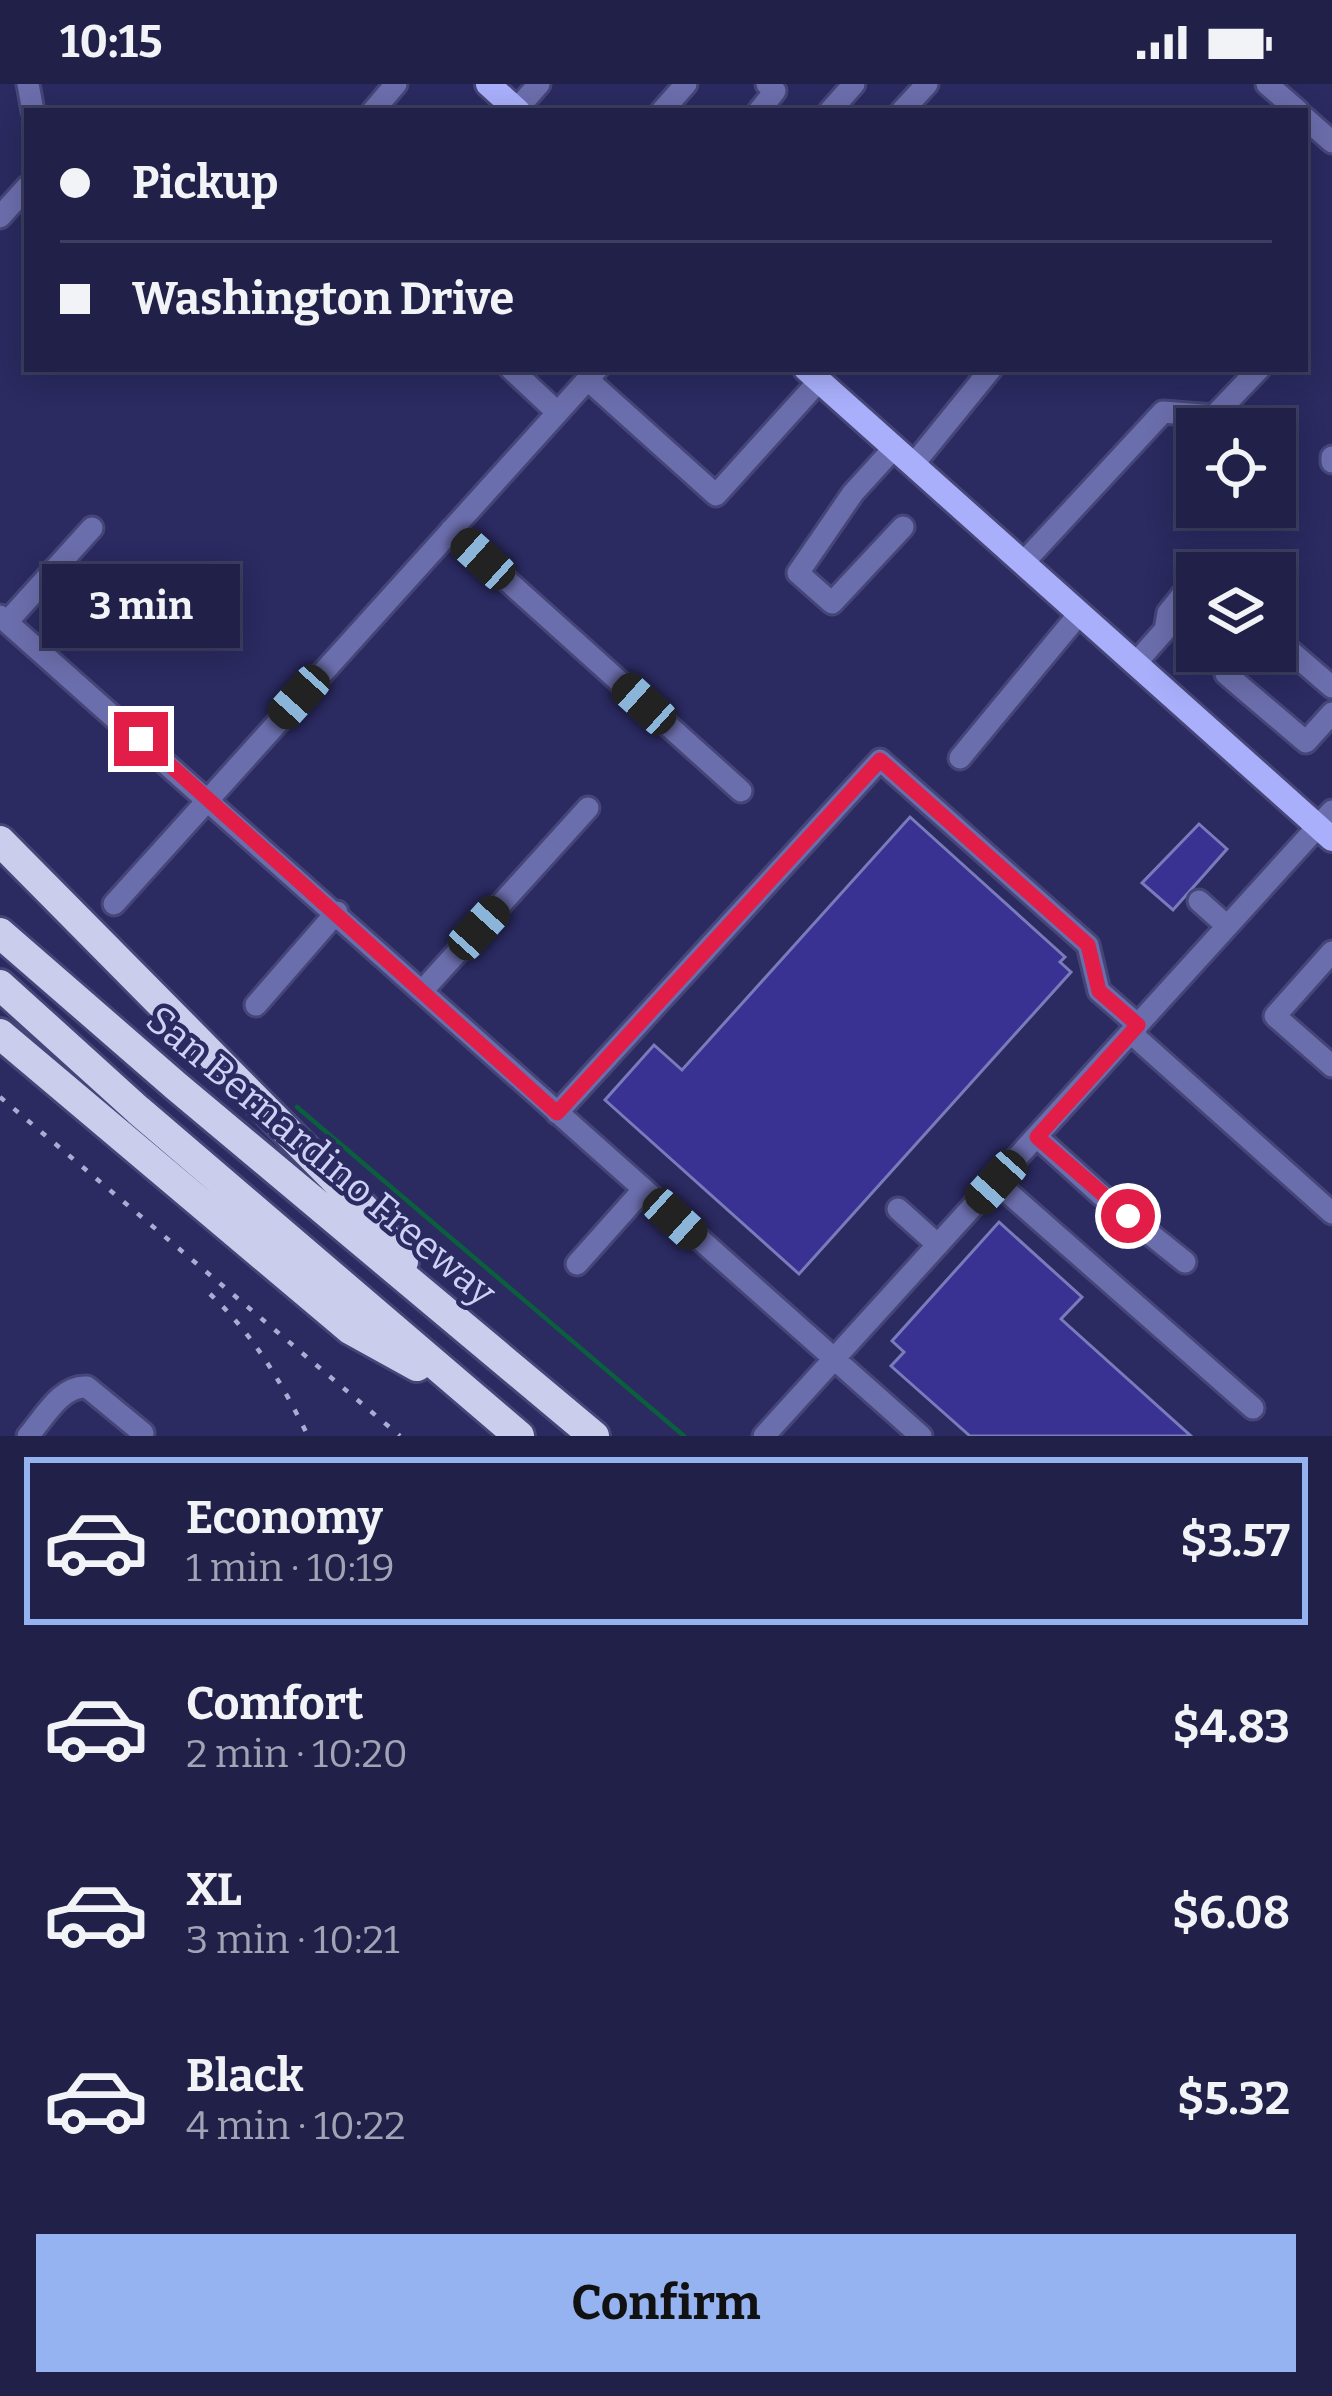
<!DOCTYPE html>
<meta charset="utf-8">
<style>
:root{--surface:#202049;--page:#282850;--text:#f1f3f6;--muted:#a2a3b4;--line:#3d3e61;--accent:#95b2f1}
body{margin:0;font-family:Bitter,serif;background:var(--page);color:var(--text);height:100vh;display:flex;flex-direction:column;font-size:45px;white-space:nowrap}
*{box-sizing:border-box;margin:0}
p{font-size:39px;color:var(--muted)}
.icon{flex:none;width:66px;height:66px;fill:none;stroke:currentColor;stroke-width:2;stroke-linecap:round;stroke-linejoin:round}
.map{position:relative;height:1352px;overflow:hidden}
.details{display:flex;flex-direction:column;background:var(--surface);flex:1}
.details>*{flex:none}
.banner{position:absolute;left:24px;top:24px;width:1284px;height:264px;border-radius:0px;box-shadow:0 6px 30px #0003,0 0 0 3px var(--line);display:grid;align-content:center;height:264px;padding:0 36px;background:var(--surface)}
.controls{position:absolute;left:1176px;top:324px;display:grid;gap:24px}
.controls a{display:grid;place-items:center;width:120px;height:120px;border-radius:0px;background:var(--surface);box-shadow:0 6px 30px #0003,0 0 0 3px var(--line);font-size:60px}
.end{position:absolute;width:54px;height:54px;margin:-27px;border:15px solid #e11d48;background:#fff;box-shadow:0 0 0 6px #fff}
.from{border-radius:50%}
.bubble{position:absolute;height:84px;border-radius:0px;background:var(--surface);box-shadow:0 6px 30px #0003,0 0 0 3px var(--line);font-size:39px;font-weight:700;line-height:84px;text-align:center}
.car{position:absolute;width:36px;height:72px;margin:-36px -18px;border-radius:15px;box-shadow:0 0 9px 3px #0007;background:linear-gradient(#222 24%,#8ab4d8 0 40%,#222 0 76%,#8ab4d8 0 86%,#222 0)}
.banner b{display:flex;align-items:center;gap:42px;height:114px;font-size:45px}
.banner b+b{border-top:3px solid var(--line)}
.banner i{width:30px;height:30px;background:var(--text)}
ul{padding:21px 0 0;list-style:none}
li{display:flex;align-items:center;gap:36px;height:168px;margin:0 24px 18px;padding:0 12px;border:6px solid transparent;border-radius:0px}
li div{flex:1}
li b{display:block;font-size:45px}
li em{font-style:normal;font-weight:700}
li.current{border-color:var(--accent)}
li>.icon{width:108px;height:108px;stroke-width:1.5}
.primary-button{display:flex;gap:24px;margin-top:auto;padding:24px 36px}
.primary-button a{flex:1;height:138px;border-radius:0px;background:var(--accent);color:#111;font-size:48px;font-weight:700;line-height:138px;text-align:center}
.status{display:flex;justify-content:space-between;align-items:center;height:84px;padding:0 60px;background:var(--surface);direction:ltr}
.status svg{height:33px;fill:currentColor}
.map>svg:first-child{display:block}
</style>
<div class="status"><b>10:15</b><svg viewBox="0 0 49 12"><path d="M0 12V9h3v3zM5 12V6h3v6zM10 12V3h3v9zM15 12V0h3v12zM26 1h20v11H26zM47 4h2v5h-2z"/></svg></div>
<div class="map">
<svg width="1332" height="1352" viewBox="0 0 1332 1352">
<rect width="100%" height="100%" fill="#2b2a61"/>
<g fill="none" stroke-linecap="round" stroke-linejoin="round">
<path stroke="#0b5f3e" stroke-width="4.5" d="M297,1023l387,329"/>
</g>
<path fill="#3a3292" stroke="#787cbb" stroke-width="3" d="M910,733l155,140 -5,5 11,10 -272,302 -194,-174 49,-55 28,25z
M1199,740l28,25 -54,61 -31,-27z
M999,1138l83,75 -21,22 130,117h-221l-79,-70 13,-14 -12,-11z"/>
<g fill="none" stroke-linecap="round" stroke-linejoin="round">
<g stroke="#454578" stroke-width="27">
<path id="minor" d="M28,0l5,27
M1267,0l31,27
M516,26l23,-26
M373,27l23,-27
M662,27l24,-27
M759,27l16,-20 -8,-7
M830,27l24,-27
M902,27l25,-27
M1305,34l27,24
M0,133l27,-30
M511,285l46,43
M587,295l129,116 103,-114
M894,364l-41,45 -55,80 34,30 71,-76
M1332,373v5
M913,381l78,-96
M451,446l290,261
M1023,479l140,-151 51,4 45,-47
M0,532l921,820
M7,538l85,-94
M1275,554l57,49
M1246,567l-20,23 80,68 26,-29
M1135,580l30,-34 3,-17 20,-25
M960,674l119,-144
M1199,817l28,25
M114,820l483,-535
M1332,868l-57,64 57,50
M424,905l164,-181
M256,921l81,-93
M1131,949l201,180
M557,1029l323,-353 208,185 11,46 39,34
M1037,1053l63,57 85,68
M996,1098l257,226
M898,1125l40,36
M577,1180l66,-74
M28,1352c16,-18 33,-51 59,-49l56,46
M764,1352l568,-625"/>
</g>
<g stroke="#454578" stroke-width="30">
<path id="major" d="M488,0l30,27
M806,285l526,470"/>
</g>
<g stroke="#454578" stroke-width="36">
<path id="highway" d="M0,757l370,374 33,47
M0,849l176,153 418,350
M0,901l138,125 381,326
M0,950l350,295 67,37"/>
</g>
<use href="#minor" stroke="#6b6eac" stroke-width="21"/>
<use href="#major" stroke="#a9affb" stroke-width="24"/>
<use href="#highway" stroke="#caceec" stroke-width="30"/>
<path stroke="#a9acd3" stroke-width="4.5" stroke-dasharray="6 12" stroke-linecap="butt" d="M0,1013l400,339
M210,1210c43,40 72,89 98,142"/>
</g>
<g fill="none" stroke-linecap="round" stroke-linejoin="round">
<path stroke="#e11d48" stroke-width="15" d="M141,655l416,374 323,-353 208,185 11,46 39,34 -101,112 91,79"/>
</g>
<g text-anchor="middle" dominant-baseline="central" stroke-width="9" stroke-linejoin="round" paint-order="stroke">
<g font-size="39" fill="#cdd1f3" stroke="#2b2a61">
<text transform="translate(321 1072) rotate(40)">San Bernardino Freeway</text>
</g>
</g>
</svg>
<div class="controls">
<a><svg class="icon" aria-label="locate" viewBox="0 0 24 24"><circle cx="12" cy="12" r="6"/><path d="M12 2v4M12 18v4M2 12h4M18 12h4"/></svg></a>
<a><svg class="icon" aria-label="layers" viewBox="0 0 24 24"><path d="M12 4l9 5-9 5-9-5zM3 14l9 5 9-5"/></svg></a>
</div>
<i class="end from" style="left:1128px;top:1132px"></i>
<i class="end" style="left:141px;top:655px"></i>
<div class="bubble" style="left:42px;top:480px;width:198px">3 min</div>
<i class="car" style="left:483px;top:475px;rotate:312deg"></i>
<i class="car" style="left:299px;top:613px;rotate:222deg"></i>
<i class="car" style="left:644px;top:620px;rotate:312deg"></i>
<i class="car" style="left:479px;top:844px;rotate:42deg"></i>
<i class="car" style="left:996px;top:1098px;rotate:222deg"></i>
<i class="car" style="left:675px;top:1135px;rotate:132deg"></i>
<div class="banner">
<b><i class="from"></i>Pickup</b>
<b><i></i>Washington Drive</b>
</div>
</div>
<section class="details">
<ul>
<li class="current"><svg class="icon" aria-label="car" viewBox="0 0 24 24"><path d="M5 17H2v-5l4-1 3-4h7l3 4 3 1v5h-3M9 17h6M6 11h13"/><circle cx="7" cy="17" r="2"/><circle cx="17" cy="17" r="2"/></svg><div><b>Economy</b><p>1 min · 10:19</p></div><em>$3.57</em></li>
<li><svg class="icon" aria-label="car" viewBox="0 0 24 24"><path d="M5 17H2v-5l4-1 3-4h7l3 4 3 1v5h-3M9 17h6M6 11h13"/><circle cx="7" cy="17" r="2"/><circle cx="17" cy="17" r="2"/></svg><div><b>Comfort</b><p>2 min · 10:20</p></div><em>$4.83</em></li>
<li><svg class="icon" aria-label="car" viewBox="0 0 24 24"><path d="M5 17H2v-5l4-1 3-4h7l3 4 3 1v5h-3M9 17h6M6 11h13"/><circle cx="7" cy="17" r="2"/><circle cx="17" cy="17" r="2"/></svg><div><b>XL</b><p>3 min · 10:21</p></div><em>$6.08</em></li>
<li><svg class="icon" aria-label="car" viewBox="0 0 24 24"><path d="M5 17H2v-5l4-1 3-4h7l3 4 3 1v5h-3M9 17h6M6 11h13"/><circle cx="7" cy="17" r="2"/><circle cx="17" cy="17" r="2"/></svg><div><b>Black</b><p>4 min · 10:22</p></div><em>$5.32</em></li>
</ul>
<div class="primary-button"><a>Confirm</a></div>
</section>
